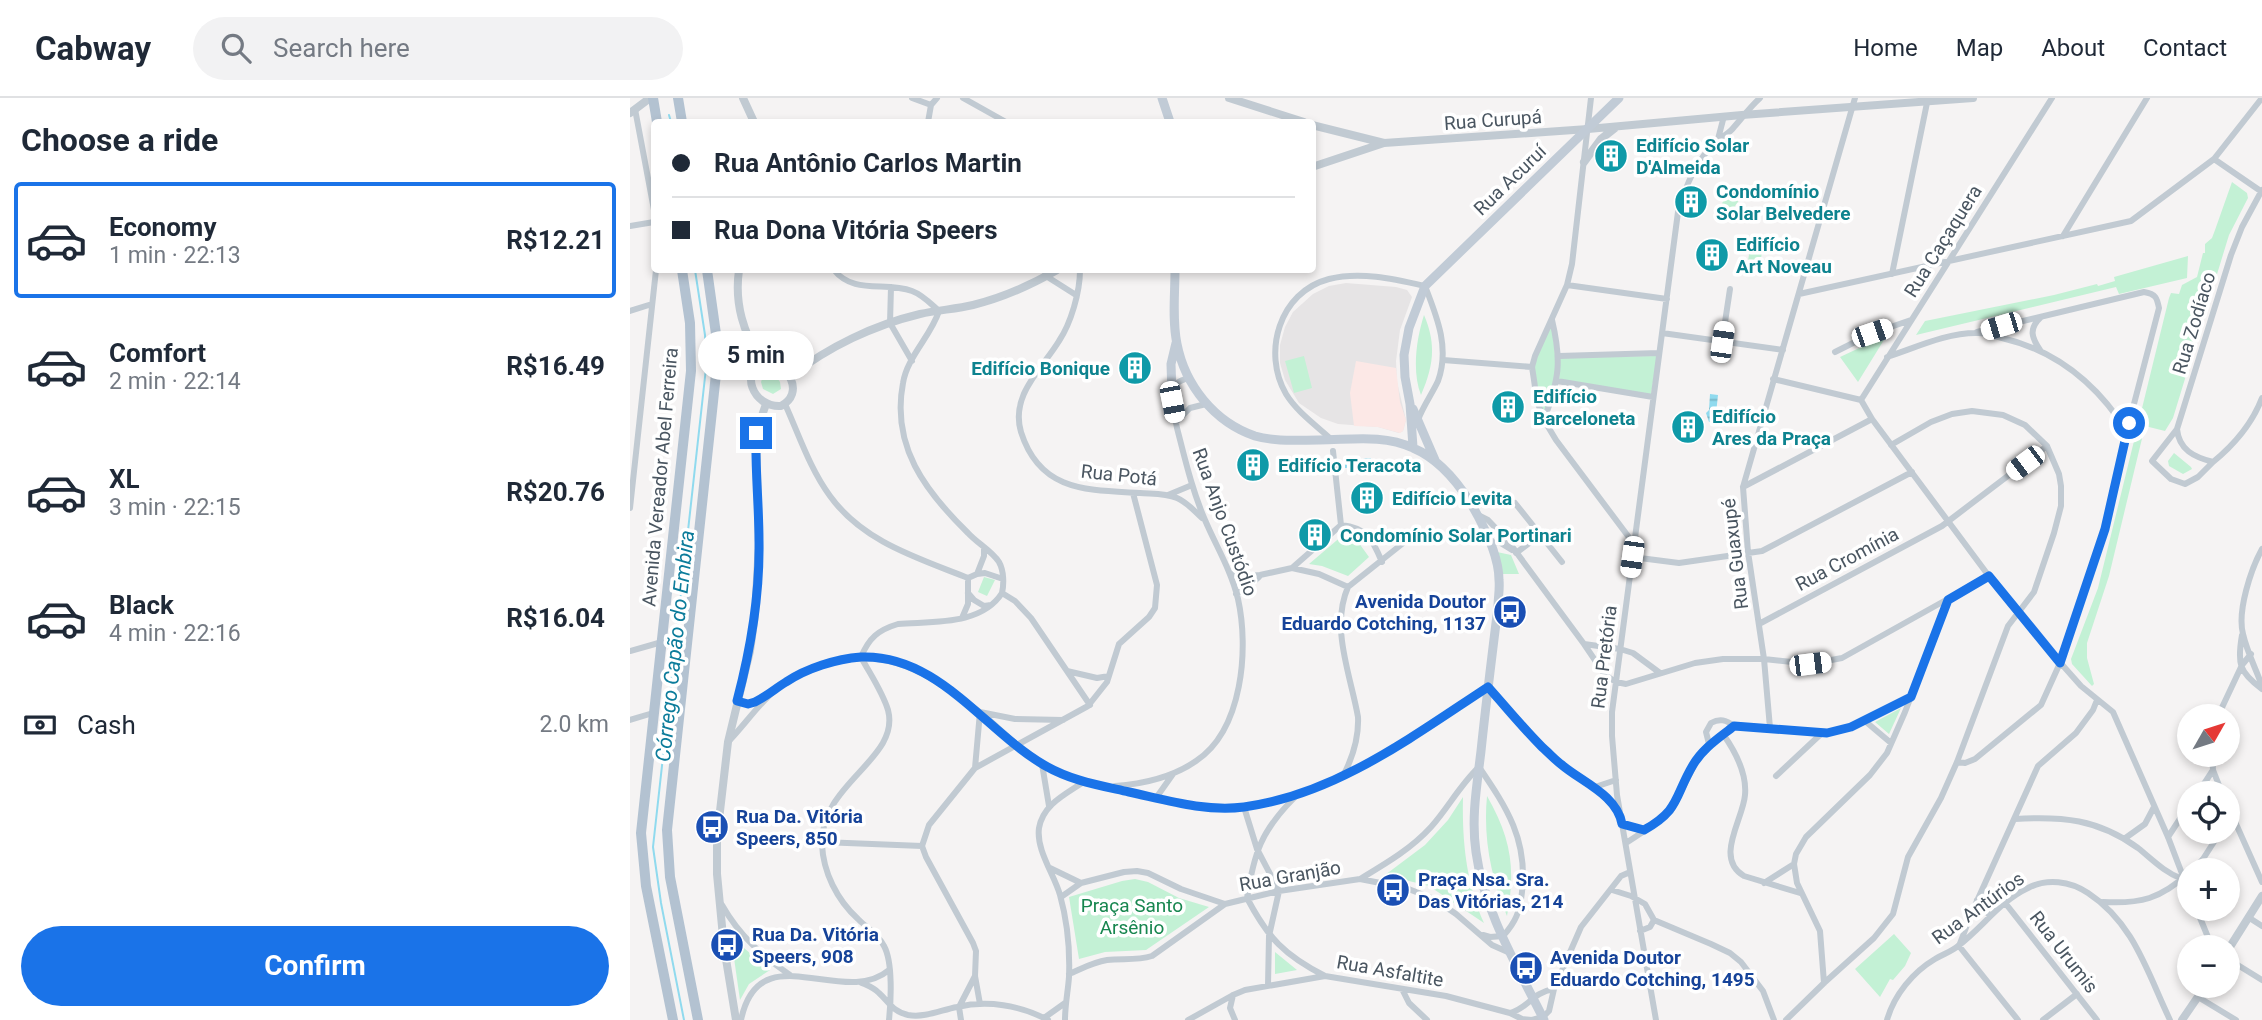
<!DOCTYPE html>
<meta charset="utf-8">
<style>
:root{--surface:#fff;--page:#f2f2f3;--text:#1f2937;--muted:#747a83;--line:#e0e1e3;--accent:#1a73e8}
body{margin:0;font-family:Roboto,sans-serif;background:var(--page);color:var(--text);height:100vh;display:flex;flex-direction:column;font-size:26px;white-space:nowrap}
*{box-sizing:border-box;margin:0}
p{font-size:23px;color:var(--muted)}
.icon{flex:none;width:38px;height:38px;fill:none;stroke:currentColor;stroke-width:2;stroke-linecap:round;stroke-linejoin:round}
.map{position:relative;flex:1;overflow:hidden}
.sheet{display:flex;flex-direction:column;background:var(--surface);width:630px}
.sheet>*{flex:none}
.banner{position:absolute;left:21px;top:21px;width:665px;height:154px;border-radius:7px;box-shadow:0 4px 10px #0003;display:grid;align-content:center;height:154px;padding:0 21px;background:var(--surface)}
.needle{width:46px;rotate:51deg}
.controls{position:absolute;left:1547px;top:606px;display:grid;gap:14px}
.controls a{display:grid;place-items:center;width:63px;height:63px;border-radius:50%;background:var(--surface);box-shadow:0 4px 10px #0003;font-size:35px}
.end{position:absolute;width:32px;height:32px;margin:-16px;border:9px solid #1a73e8;background:#fff;box-shadow:0 0 0 4px #fff}
.from{border-radius:50%}
.bubble{position:absolute;height:49px;border-radius:24px;background:var(--surface);box-shadow:0 4px 10px #0003;font-size:23px;font-weight:700;line-height:49px;text-align:center}
.car{position:absolute;width:21px;height:42px;margin:-21px -10px;border-radius:9px;box-shadow:0 0 5px 2px #0007;background:linear-gradient(#fff 24%,#345 0 40%,#fff 0 76%,#345 0 86%,#fff 0)}
.banner b{display:flex;align-items:center;gap:24px;height:66px;font-size:26px}
.banner b+b{border-top:2px solid var(--line)}
.banner i{width:18px;height:18px;background:var(--text)}
ul{padding:0;list-style:none}
li{display:flex;align-items:center;gap:21px;height:116px;margin:0 14px 10px;padding:0 7px;border:4px solid transparent;border-radius:7px}
li div{flex:1}
li b{display:block;font-size:26px}
li em{font-style:normal;font-weight:700}
li.current{border-color:var(--accent)}
li>.icon{width:63px;height:63px;stroke-width:1.5}
h2{padding:0 21px;font-size:32px;line-height:84px}
.pay{display:flex;align-items:center;gap:18px;height:77px;padding:0 21px;font-size:26px}
.pay p{margin-inline-start:auto}
.action{display:flex;gap:14px;margin-top:auto;padding:14px 21px}
.action a{flex:1;height:80px;border-radius:42px;background:var(--accent);color:#fff;font-size:28px;font-weight:700;line-height:80px;text-align:center}
header{display:flex;align-items:center;gap:42px;box-sizing:border-box;height:98px;padding:0 35px;background:var(--surface);border-bottom:2px solid var(--line)}
header strong{font-size:33px}
nav{display:flex;gap:38px;margin-inline-start:auto;font-size:24px}
.search{width:490px;height:63px;background:var(--page);display:flex;align-items:center;gap:18px;box-sizing:border-box;padding:0 24px;border-radius:38px;color:var(--muted);font-size:26px}
main{display:flex;flex:1;min-height:0}
.map>svg:first-child{display:block}
</style>
<header>
<strong>Cabway</strong>
<div class="search"><svg class="icon" aria-label="search" viewBox="0 0 24 24"><circle cx="10" cy="10" r="6"/><path d="M15 15l6 6"/></svg>Search here</div>
<nav><a>Home</a><a>Map</a><a>About</a><a>Contact</a></nav>
</header>
<main>
<section class="sheet">
<h2>Choose a ride</h2>
<ul>
<li class="current"><svg class="icon" aria-label="car" viewBox="0 0 24 24"><path d="M5 17H2v-5l4-1 3-4h7l3 4 3 1v5h-3M9 17h6M6 11h13"/><circle cx="7" cy="17" r="2"/><circle cx="17" cy="17" r="2"/></svg><div><b>Economy</b><p>1 min · 22:13</p></div><em>R$12.21</em></li>
<li><svg class="icon" aria-label="car" viewBox="0 0 24 24"><path d="M5 17H2v-5l4-1 3-4h7l3 4 3 1v5h-3M9 17h6M6 11h13"/><circle cx="7" cy="17" r="2"/><circle cx="17" cy="17" r="2"/></svg><div><b>Comfort</b><p>2 min · 22:14</p></div><em>R$16.49</em></li>
<li><svg class="icon" aria-label="car" viewBox="0 0 24 24"><path d="M5 17H2v-5l4-1 3-4h7l3 4 3 1v5h-3M9 17h6M6 11h13"/><circle cx="7" cy="17" r="2"/><circle cx="17" cy="17" r="2"/></svg><div><b>XL</b><p>3 min · 22:15</p></div><em>R$20.76</em></li>
<li><svg class="icon" aria-label="car" viewBox="0 0 24 24"><path d="M5 17H2v-5l4-1 3-4h7l3 4 3 1v5h-3M9 17h6M6 11h13"/><circle cx="7" cy="17" r="2"/><circle cx="17" cy="17" r="2"/></svg><div><b>Black</b><p>4 min · 22:16</p></div><em>R$16.04</em></li>
</ul>
<div class="pay"><svg class="icon" aria-label="cash" viewBox="0 0 24 24"><path d="M3 7h18v10H3z"/><circle cx="12" cy="12" r="2"/></svg>Cash<p>2.0 km</p></div>
<div class="action"><a>Confirm</a></div>
</section>
<div class="map">
<svg width="1632" height="922" viewBox="0 0 1632 922">
<defs>
<pattern id="water-rules" width="6" height="5" patternUnits="userSpaceOnUse" patternTransform="scale(1.75)"><rect width="6" height="5" fill="#90daee"/><path d="M0 2.5h6" fill="none" stroke="#78b4c4"/></pattern>
</defs>
<rect width="100%" height="100%" fill="#f5f3f3"/>
<path fill="#e6e4e5" d="M716,185l50,4 11,3 5,7 -12,33 -4,31 1,21 9,38 -3,11 -4,2 -21,-6 -40,-3 -17,-6 -22,-15 -14,-23 -5,-17v-18l5,-18 8,-15 20,-18 16,-8z"/>
<path fill="#fce8e6" d="M726,263l40,7 4,34 6,18 -3,11 -3,2 -22,-6 -24,-1 -4,-33z"/>
<path fill="#c3f1d5" d="M1602,84l15,11 1,5 -19,37 -56,183 -8,13 -20,-5 -36,150 -22,67v15l7,26 -2,2 -20,-22 -1,-5 27,-71 71,-290 2,-5 8,1 3,-9 15,-8 6,-24h2v-9l7,-6 3,-8z
M1105,87l10,7 -15,21 -10,-7z
M1120,151l12,2 -3,23 -13,-2z
M1558,158l-1,22 -68,16 -3,-7 -200,48 9,-14 129,-26 43,-11 1,2 17,-5 -1,-4z
M794,217c13,30 9,52 -3,80 -9,-23 -5,-55 3,-80z
M922,225l5,52 -13,42 -6,-16 -4,-38z
M1257,237l-29,47 -18,-25z
M674,258l8,32 -18,5 -9,-32z
M1027,258l-6,39 -92,-13 1,-25z
M137,274l7,1 6,9 1,7 -8,5 -10,-5 -2,-7 3,-9z
M1544,355l17,14 1,2 -9,5 -14,-8 -1,-5z
M713,437l13,4 13,18 -21,19 -26,-10 -13,-2z
M867,454l14,3 8,19h-16z
M354,479l11,3 -8,16 -9,-4z
M1271,610l-12,26 -14,-12z
M857,698c24,42 29,72 20,120 -16,-38 -24,-78 -20,-120z
M833,699c-1,43 3,86 21,126l-55,-37 -44,-11 40,-30 23,-25z
M505,781l13,3 31,16 30,9 -63,43 -41,2 -26,7 -10,-62 53,-16z
M1264,836l17,19 -6,13 -12,14 -3,-1 -10,18 -25,-28z
M101,839l39,33 -21,14 -9,16z
M645,854l22,18 -22,4z"/>
<path fill="url(#water-rules)" d="M1080,296l8,1 -3,28 -6,-1 -3,-9 3,-3z
M741,360v8l-26,2v-7z"/>
<g fill="none" stroke-linecap="round" stroke-linejoin="round">
<path stroke="#90daee" stroke-width="2" d="M39,17l2,7
M54,922l-23,-117 -8,-56 53,-479 -1,-33 -10,-65"/>
<path stroke="#c1cad2" stroke-width="6" d="M282,0l19,7
M333,0l43,24
M961,0l-19,166 -5,21 -32,71 -3,11 2,13 3,21 7,19 12,20 78,104
M5,11l19,101
M298,24l3,-17 6,-7
M1088,41l6,-23
M1584,61l48,33
M0,128l24,-4
M1433,138l84,-138
M204,172c20,25 51,11 78,21 11,4 19,13 27,20 -8,25 -32,46 -36,72 -12,63 22,108 65,150 9,10 24,18 31,29 5,9 5,22 3,31 -21,33 -70,28 -104,31 -20,6 -29,14 -37,33 9,17 21,34 27,53 13,49 -68,73 -66,134 1,28 15,56 36,75 8,8 21,16 26,27 9,16 7,55 5,74
M415,172l1,6 30,19
M450,172c0,22 -9,53 -21,71 -17,28 -49,54 -38,91 19,60 66,58 119,61 12,1 25,0 37,5 10,4 17,13 25,20
M1262,176l36,-176
M937,187l100,14
M261,189l-1,36 22,38
M1169,196l332,-73 83,-62 48,-61
M0,213l22,-7
M1032,235l121,17
M1092,244l8,-53
M1410,252c-8,-12 -12,-21 1,-33
M1205,254l38,-19 38,-13
M929,258l100,-3
M1257,259c28,-9 59,-24 89,-24 8,-1 18,3 26,5 56,13 96,47 126,95
M813,262l89,7
M1143,281l88,21 11,19 128,172 41,50 40,45 32,26 55,125 21,55
M927,283l96,16
M1231,302l191,-302
M155,306c14,31 25,65 45,92 33,46 88,62 138,82
M914,322c15,-41 18,-58 8,-100
M546,324l14,-14 16,-4
M1547,331c2,21 17,28 36,33l-15,15 -13,7 -14,-5 -19,-18 25,-32 54,-174 11,-28 20,-37
M702,342c-15,-14 -35,-28 -46,-46 -24,-41 -7,-102 43,-115 31,-8 65,0 96,7 12,31 25,62 13,95 -6,13 -15,25 -20,39
M703,353l8,74
M1583,364c22,-18 39,-38 49,-64
M1113,389l129,-68
M538,397l24,-10
M885,405l47,59
M0,410l26,-238
M848,417l10,5 20,21 76,103 21,31 11,7 10,2 69,-21 28,-4h41l46,5 32,-6 147,-82
M860,445l9,-1 13,8
M1632,451c-11,20 -25,62 -19,85 4,18 13,35 19,52
M886,455l24,-18
M1002,459l47,6 83,-12 150,-79
M662,470l27,6 29,13
M347,476l8,-1 18,6
M601,477l5,-2 13,3 11,-1 32,-7 49,-43c26,3 31,13 41,37
M338,495l6,7 10,6 7,-1
M372,495l13,8 16,17 59,87
M606,496l9,-5 14,-12
M332,520l6,-14v-26l9,-4 7,-18v-7
M1129,526l183,-98 105,-80
M1612,537c-5,29 -3,37 20,54
M954,546l36,5 13,4 27,20
M0,553l32,-9
M437,573l30,7 12,-2
M108,603l10,3 20,-9
M1588,618l24,-51 9,-11
M0,622l23,-7
M1235,623l26,22
M1140,630l-6,-69 -16,-107 -5,-65 112,-389
M1093,636c12,17 24,40 22,61 -2,25 -31,63 -1,81l56,17
M99,643c18,-19 34,-43 55,-58 13,-9 29,-14 44,-19 60,-19 102,11 149,46 22,17 41,39 66,54 26,16 55,21 85,28 37,8 76,19 115,15 92,-11 170,-71 245,-120l54,59 20,20 33,21 26,28
M1079,646l-3,-12 5,-9c9,-5 15,-3 23,3
M1582,656l1,16 9,23
M1327,664l8,1 10,-4 66,-54 19,-42 45,-134 24,-106 30,-115c-2,-10 -3,-14 -15,-16l-167,40
M412,666l7,42
M345,670l5,-56 35,7 48,1
M713,678c10,-19 16,-37 15,-59 -7,-41 -28,-89 -10,-130l59,-47
M1146,678l46,-43
M485,688c27,-2 58,-9 81,-25 47,-31 53,-113 42,-162 -7,-29 -22,-53 -33,-79 -13,-30 -20,-61 -28,-92 -2,-12 -9,-31 -2,-42 2,-5 8,-6 13,-8
M965,689l21,-7
M1568,695l15,-23
M665,699c-34,34 -41,56 -48,101 21,40 37,57 78,78
M526,700l17,-24
M1598,708l34,76
M614,709l13,42 22,42 -10,45 -1,49
M1385,721c47,-3 83,0 123,29 15,12 26,24 44,31
M992,726l22,6
M1538,739l21,-32
M1494,741l21,-15 9,-17
M192,744l100,4
M996,745l32,-21 13,-11 28,-55 10,-12 25,-18 93,7 24,-6 60,-30
M420,770l31,15 43,-11 13,-1 11,2 33,16 44,15
M1563,772l10,-11 18,-28
M730,781c25,-15 51,-30 71,-52 17,-19 29,-42 48,-60 28,41 49,73 43,125 -2,19 -6,30 -19,44l-13,1 -7,-2
M1134,785l30,-19
M982,792l19,6 14,8 9,16 57,24 19,9 11,9 22,29 11,29
M431,799l20,-14
M1347,802l13,16
M1473,804c38,2 57,-3 86,-29
M1376,806l91,116
M92,807c17,30 39,50 68,70
M1566,810l16,39
M1618,819l14,9
M1010,833l10,-4 4,-7
M1598,861l34,21
M439,876c12,-5 24,-12 38,-14 15,-2 29,1 45,-4l73,-52 54,-13 81,-12 46,9 28,11 22,15 36,31 18,8
M230,884c6,3 13,5 19,11 10,9 14,19 29,22 17,3 33,-5 49,-8 30,-7 63,-2 91,13
M1194,885l-4,-52 -23,-48 -3,-19 2,-10 10,-17 64,-62 17,-22 18,-41 43,-111
M772,891l7,14 18,17
M603,897l-3,13 5,12
M1568,899l38,23
M350,906l-5,-28 1,-25 -3,-8 -47,-86 -4,-11 7,-21 46,-57 113,-62 19,-24 12,-38 30,-27 6,-9 2,-23 -24,-92
M880,915c20,-6 21,-20 44,-24
M414,920l21,-15
M111,922c18,-87 102,-11 148,-50
M331,922l-2,-13 16,-31
M435,922c0,-15 3,-29 4,-43 1,-26 -2,-57 -9,-82 -6,-21 -24,-45 -21,-67 4,-23 25,-33 43,-45
M558,922l45,-25 12,-5 80,-14 121,20 64,17 12,6 10,1 11,-3 6,-6 5,-22 27,-62 40,-51 9,-4
M1026,922l-39,-225 -5,-59v-24l66,-500c8,-27 18,-52 39,-71 6,-5 13,-8 17,-14 9,-10 15,-19 26,-29
M1156,922l38,-37 50,-45 19,-24 15,-57 33,-59 16,-36 51,-136 26,-34 20,-59 7,-27v-20l-2,-12 -12,-28 -22,-21 -22,-10 -31,-4 -20,3 -21,8 -40,23
M1257,922c7,-25 26,-48 48,-61 8,-5 16,-7 23,-13 24,-18 42,-45 70,-58 19,-10 42,-7 60,5 46,30 59,79 82,127
M1388,922l-59,-74 13,-34 66,-146 38,-33 17,-23 4,-10
M1413,922l34,-26"/>
<path stroke="#c1cad2" stroke-width="8" d="M113,0l11,24
M599,0l75,24
M0,15l20,-15
M682,27l72,18
M954,64l17,-23 14,-11
M682,69l72,-24 204,-14 154,-14 231,-17
M109,172c-5,35 5,62 22,93
M136,264c23,2 39,31 15,44 -28,2 -43,-36 -15,-44z
M161,278c37,-29 83,-51 129,-62 18,-4 36,-5 53,-9 29,-7 58,-20 84,-35
M1598,852l34,-54
M106,922l-12,-73 -7,-73v-37l11,-95 22,-91 5,-36 4,-72 -3,-110 10,-29
M1552,922l24,-35"/>
<path stroke="#c1cbd6" stroke-width="9" d="M532,0l8,24
M545,172c0,24 -3,50 2,74 8,41 37,78 78,92 20,6 43,4 64,4 31,0 64,-6 94,8 24,10 43,32 57,54 13,22 29,52 29,78 1,9 -1,18 -1,27 -6,48 -12,96 -17,144 -4,34 -10,67 -5,101 8,60 42,115 68,168
M542,296l-1,-30 5,-21
M783,311l22,51
M783,349l-3,-43 -5,-27 -1,-22 5,-27 16,-42 194,-188"/>
<path stroke="#b3c2d1" stroke-width="10" d="M23,0l4,24
M48,0l4,24
M43,922l-27,-134 -5,-53 50,-462 -1,-48 -8,-53
M68,922l-28,-143 -3,-47 49,-456v-40l-9,-64"/>
</g>
<g fill="none" stroke-linecap="round" stroke-linejoin="round">
<path stroke="#1a73e8" stroke-width="9" d="M126,335c-1,36 3,72 3,108 1,55 -8,107 -22,160l11,3 7,-2c12,-6 21,-14 31,-20 21,-14 50,-23 75,-25 77,-3 123,73 183,108 28,16 54,20 85,27 37,8 76,20 115,15 91,-12 169,-71 244,-120 18,20 35,41 54,60 7,6 13,13 20,18 20,17 55,30 60,59l22,6c36,-20 30,-33 49,-65 10,-17 26,-27 41,-39l93,7 24,-6 60,-30 37,-97 41,-24 71,87 45,-134 24,-106"/>
</g>
<defs>
<g id="building-disc" transform="scale(1.75)"><circle r="9.5" fill="#0f9aa8" stroke="#fff"/><path d="M-4-6H4V6H1V3H-1V6H-4ZM-2.5-4.3h1.7v1.8h-1.7ZM.8-4.3h1.7v1.8H.8ZM-2.5-1h1.7V.8h-1.7ZM.8-1h1.7V.8H.8Z" fill="#fff"/></g>
<g id="bus-disc" transform="scale(1.75)"><circle r="9.5" fill="#1a4fb4" stroke="#fff"/><path d="M-5-6H5V4H4V6H2V4H-2V6H-4V4H-5ZM-3.5-4V0h7V-4ZM-3.5 1.2v1.5H-2V1.2ZM2 1.2v1.5H3.5V1.2Z" fill="#fff"/></g>
</defs>
<g fill-rule="evenodd">
<use href="#building-disc" x="981" y="58"/>
<use href="#building-disc" x="1061" y="104"/>
<use href="#building-disc" x="1082" y="157"/>
<use href="#building-disc" x="505" y="270"/>
<use href="#building-disc" x="878" y="309"/>
<use href="#building-disc" x="1058" y="329"/>
<use href="#building-disc" x="623" y="367"/>
<use href="#building-disc" x="737" y="400"/>
<use href="#building-disc" x="685" y="437"/>
<use href="#bus-disc" x="880" y="514"/>
<use href="#bus-disc" x="82" y="729"/>
<use href="#bus-disc" x="763" y="792"/>
<use href="#bus-disc" x="97" y="847"/>
<use href="#bus-disc" x="896" y="870"/>
</g>
<g text-anchor="middle" dominant-baseline="central" stroke-width="7" stroke-linejoin="round" paint-order="stroke">
<g font-size="19" fill="#4a5661" stroke="#fff">
<text transform="translate(863 22) rotate(-4)">Rua Curupá</text>
<text transform="translate(880 82) rotate(-44)">Rua Acuruí</text>
<text transform="translate(1313 143) rotate(-58)">Rua Caçaquera</text>
<text transform="translate(1564 225) rotate(-73)">Rua Zodíaco</text>
<text transform="translate(489 377) rotate(6)">Rua Potá</text>
<text transform="translate(30 379) rotate(-85)">Avenida Vereador Abel Ferreira</text>
<text transform="translate(595 424) rotate(70)">Rua Anjo Custódio</text>
<text transform="translate(1105 456) rotate(-97)">Rua Guaxupé</text>
<text transform="translate(1217 461) rotate(-28)">Rua Cromínia</text>
<text transform="translate(974 559) rotate(-83)">Rua Pretória</text>
<text transform="translate(660 778) rotate(-10)">Rua Granjão</text>
<text transform="translate(1348 810) rotate(-36)">Rua Antúrios</text>
<text transform="translate(1434 854) rotate(52)">Rua Urumis</text>
<text transform="translate(760 873) rotate(10)">Rua Asfaltite</text>
</g>
<g font-size="19" font-weight="bold" fill="#0d838f" stroke="#fff" text-anchor="start">
<text x="1006" y="47">Edifício Solar<tspan x="1006" dy="22">D'Almeida</tspan></text>
<text x="1086" y="93">Condomínio<tspan x="1086" dy="22">Solar Belvedere</tspan></text>
<text x="1106" y="146">Edifício<tspan x="1106" dy="22">Art Noveau</tspan></text>
<text x="480" y="270" text-anchor="end">Edifício Bonique</text>
<text x="903" y="298">Edifício<tspan x="903" dy="22">Barceloneta</tspan></text>
<text x="1082" y="318">Edifício<tspan x="1082" dy="22">Ares da Praça</tspan></text>
<text x="648" y="367">Edifício Teracota</text>
<text x="762" y="400">Edifício Levita</text>
<text x="710" y="437">Condomínio Solar Portinari</text>
</g>
<g font-size="19" font-weight="bold" fill="#164399" stroke="#fff" text-anchor="start">
<text x="856" y="503" text-anchor="end">Avenida Doutor<tspan x="856" dy="22">Eduardo Cotching, 1137</tspan></text>
<text x="106" y="718">Rua Da. Vitória<tspan x="106" dy="22">Speers, 850</tspan></text>
<text x="788" y="781">Praça Nsa. Sra.<tspan x="788" dy="22">Das Vitórias, 214</tspan></text>
<text x="122" y="836">Rua Da. Vitória<tspan x="122" dy="22">Speers, 908</tspan></text>
<text x="920" y="859">Avenida Doutor<tspan x="920" dy="22">Eduardo Cotching, 1495</tspan></text>
</g>
<g font-size="19" fill="#17864f" stroke="#fff">
<text x="502" y="807">Praça Santo<tspan x="502" dy="22">Arsênio</tspan></text>
</g>
<g font-size="21" font-style="italic" fill="#0c7c9b" stroke="#fff">
<text transform="translate(45 548) rotate(-84)">Córrego Capão do Embira</text>
</g>
</g>
</svg>
<div class="controls">
<a><svg class="needle" viewBox="-14 -14 28 28"><path d="M0-13l5 13h-10z" fill="#e53935"/><path d="M0 13l5-13h-10z" fill="#747a83"/></svg></a>
<a><svg class="icon" aria-label="locate" viewBox="0 0 24 24"><circle cx="12" cy="12" r="6"/><path d="M12 2v4M12 18v4M2 12h4M18 12h4"/></svg></a>
<a>+</a>
<a>−</a>
</div>
<i class="end from" style="left:1499px;top:325px"></i>
<i class="end" style="left:126px;top:335px"></i>
<div class="bubble" style="left:68px;top:233px;width:116px">5 min</div>
<i class="car" style="left:1371px;top:228px;rotate:253deg"></i>
<i class="car" style="left:1242px;top:235px;rotate:71deg"></i>
<i class="car" style="left:1092px;top:244px;rotate:8deg"></i>
<i class="car" style="left:542px;top:304px;rotate:169deg"></i>
<i class="car" style="left:1395px;top:365px;rotate:233deg"></i>
<i class="car" style="left:1002px;top:459px;rotate:188deg"></i>
<i class="car" style="left:1180px;top:566px;rotate:83deg"></i>
<div class="banner">
<b><i class="from"></i>Rua Antônio Carlos Martin</b>
<b><i></i>Rua Dona Vitória Speers</b>
</div>
</div>
</main>
